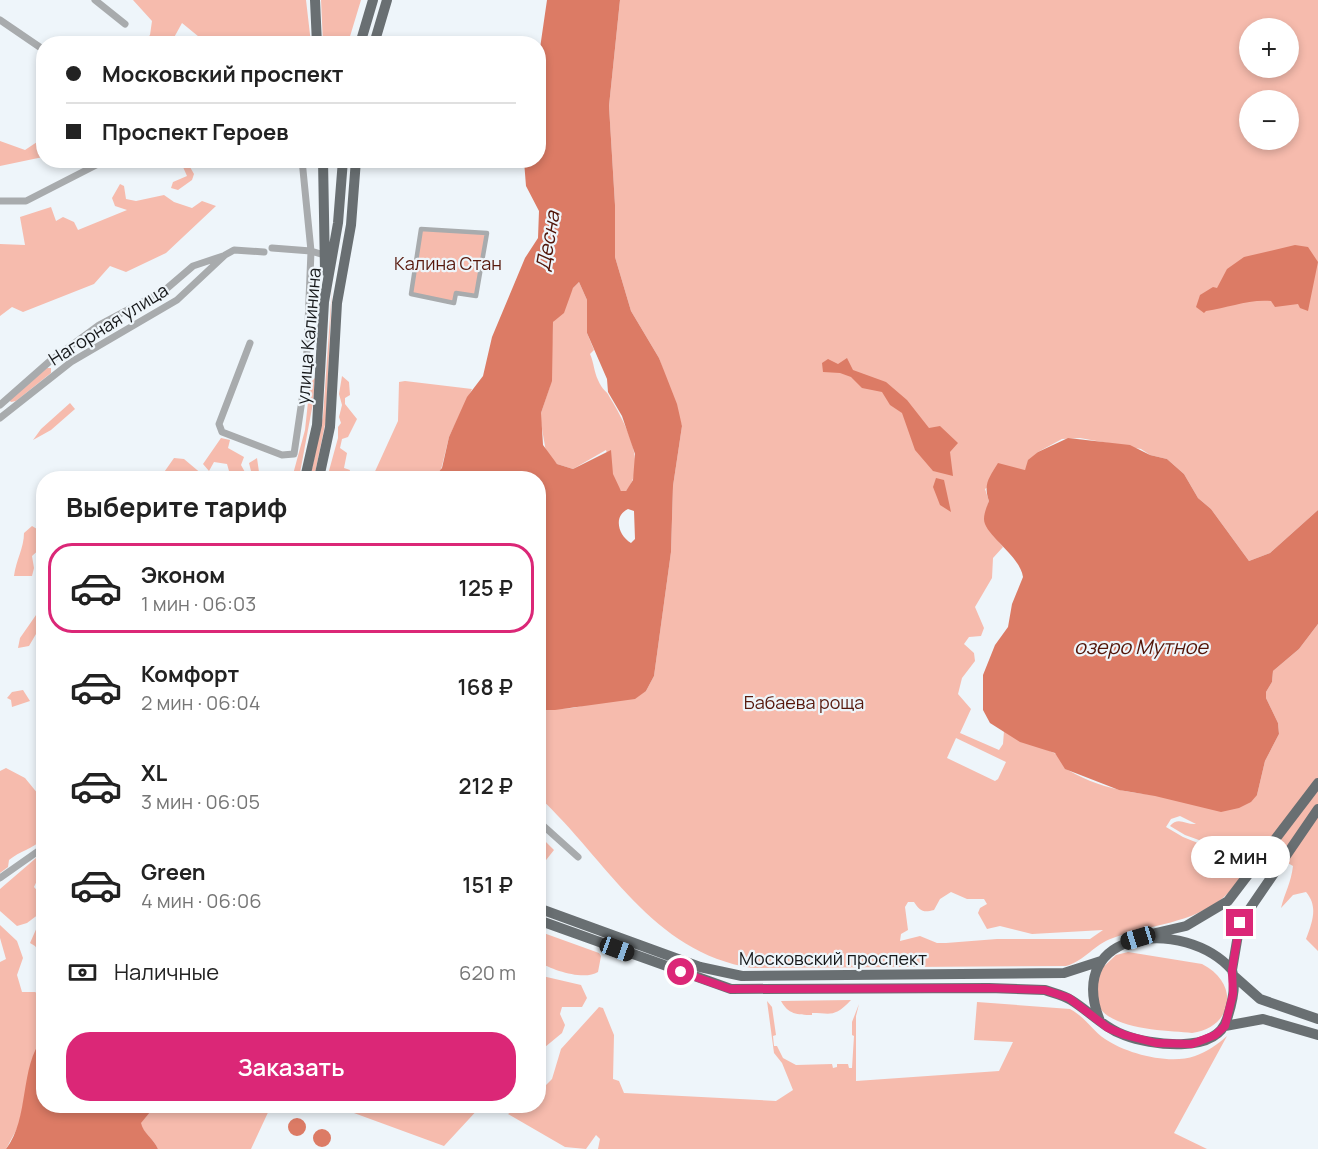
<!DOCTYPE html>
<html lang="ru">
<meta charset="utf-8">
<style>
:root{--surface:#fff;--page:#f6f6f6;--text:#222;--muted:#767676;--line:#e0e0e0;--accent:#db2777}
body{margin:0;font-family:Manrope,sans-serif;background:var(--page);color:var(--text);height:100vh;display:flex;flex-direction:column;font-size:22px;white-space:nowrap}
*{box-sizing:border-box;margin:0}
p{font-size:20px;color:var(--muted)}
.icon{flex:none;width:33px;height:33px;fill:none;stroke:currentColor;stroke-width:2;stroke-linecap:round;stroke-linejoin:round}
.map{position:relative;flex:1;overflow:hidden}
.details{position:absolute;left:36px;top:471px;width:510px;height:642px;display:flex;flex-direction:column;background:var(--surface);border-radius:24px;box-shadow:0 3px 9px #0003}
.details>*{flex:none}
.guide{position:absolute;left:36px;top:36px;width:510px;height:132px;border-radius:24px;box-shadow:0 3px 9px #0003;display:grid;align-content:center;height:132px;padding:0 30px;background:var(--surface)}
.fabs{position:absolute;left:1239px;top:18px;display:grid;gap:12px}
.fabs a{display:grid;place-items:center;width:60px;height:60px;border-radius:50%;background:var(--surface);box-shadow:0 3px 9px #0003;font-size:30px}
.end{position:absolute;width:27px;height:27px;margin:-14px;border:8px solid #db2777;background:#fff;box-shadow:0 0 0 3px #fff}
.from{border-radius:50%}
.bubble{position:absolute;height:42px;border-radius:21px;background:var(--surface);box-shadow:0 3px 9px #0003;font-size:20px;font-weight:600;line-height:42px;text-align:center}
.car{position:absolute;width:18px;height:36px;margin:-18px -9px;border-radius:8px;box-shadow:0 0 4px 2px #0007;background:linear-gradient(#222 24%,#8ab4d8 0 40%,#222 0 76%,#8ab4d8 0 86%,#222 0)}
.guide b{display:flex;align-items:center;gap:21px;height:57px;font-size:22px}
.guide b+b{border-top:2px solid var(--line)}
.guide i{width:15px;height:15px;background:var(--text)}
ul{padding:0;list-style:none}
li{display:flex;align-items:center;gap:18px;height:90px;margin:0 12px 9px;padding:0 18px;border:3px solid transparent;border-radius:24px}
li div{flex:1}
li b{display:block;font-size:22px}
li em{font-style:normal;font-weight:600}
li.on{border-color:var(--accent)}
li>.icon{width:54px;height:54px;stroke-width:1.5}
h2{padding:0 30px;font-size:27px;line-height:72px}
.pay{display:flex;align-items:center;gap:15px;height:66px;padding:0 30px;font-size:22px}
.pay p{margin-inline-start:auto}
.action{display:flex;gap:12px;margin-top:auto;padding:12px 30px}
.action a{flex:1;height:69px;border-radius:24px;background:var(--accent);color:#fff;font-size:24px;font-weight:600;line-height:69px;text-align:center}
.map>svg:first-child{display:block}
</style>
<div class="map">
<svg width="1318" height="1149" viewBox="0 0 1318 1149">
<rect width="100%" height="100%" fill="#eef5fa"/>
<path fill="#f6bbad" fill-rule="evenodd" d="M133,0h173l5,43h-11l-4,-7 -33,7h-64l5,-2 -22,-18 -11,20h-28l7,-8 2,-14z
M321,0h40l-13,43h-25z
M620,0h698v510l-48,43 -21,8 -38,-52 -13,-11 -14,-24 -17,-15 -17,-4 -9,-6 -61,-11 -18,1 -24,13 -13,18 -11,-1 -29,20 4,12c-8,24 -1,27 14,46l-10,11 -1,20 -17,29 9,21 -3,8 -12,1 -5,7 10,9 1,8 -13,17 -4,16 13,15 -11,24 39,17 4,-6 1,-13c17,12 33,13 50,22 7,3 8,13 14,17 58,34 125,25 189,25l8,-34 14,-27 -1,-11 -12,-25v-6l6,-10 1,-11 26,-22 19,-25v327l-12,-12c7,-18 12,-33 0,-47l-13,3 -12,13c4,-16 10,-25 12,-42l-23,-13 -15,-3 -6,8 -64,-23 -15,-9c8,-10 16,-1 26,-2l-16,-8 -9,3 -5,8 17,10 67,27c-8,10 -16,24 -26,33 -32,27 -73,27 -111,41 -19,6 -28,23 -47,28l-314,2c-101,-16 -144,-107 -213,-171l-1,-87 35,-2 73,-17 8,-15 17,-124 2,-66 9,-60 -23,-68 -28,-47 -16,-54v-52l-6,-99zM1250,28h38v40h-38zM1250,100h38v40h-38zM956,738l50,24 -8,17 -3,2 -48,-23zM951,892l16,7h17l3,5 -7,4 -2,5 9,16 13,-3 32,8 71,-4 -13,9h-93l-51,4h-9l-17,-7 -20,5 1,-7 7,-4 -3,-23 3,-5h6c6,9 9,11 20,8l6,-11z
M43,138v19l-43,9v-25l25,9z
M183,167h7l4,7 -2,6 -14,10 -7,-2 2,-6 14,-6z
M120,184l4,2 2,13 10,2 28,-6 10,7 18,6 10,-7 14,5 -50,47 -40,19 -16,-6 -16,18 -71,28 -11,-5 -12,9v-72l25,1 -5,-28 31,-10 5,14 7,-4 11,5 4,8 49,-20 -12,-4 -3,-8z
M421,229l66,4 -11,63 -20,-3 -2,10 -42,-9z
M579,282l8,18v33l7,17 -4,4c4,9 4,18 8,26 4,10 9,11 11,16 15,25 40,68 17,95l-4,1 -7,-9 -9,-33 -33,19 -16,-5 -11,-12 -5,-29v-10l9,-27 3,-64 20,-34z
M332,288l-6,132 -12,58h-4l13,-62z
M47,368h4v5l-35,28 -5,1 -2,-2z
M342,376l7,6 1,13 -5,3v6l12,15 -9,18 -6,2 -2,9 7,5 -3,15 6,2 -2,8h-21l11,-40v-11l3,-4 -2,-6 3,-12 -3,-11z
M315,378l-2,25 -14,75h-7l13,-48 5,-47z
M405,381l67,8 -23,48 -9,37 -6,4h-62l26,-57 1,-39z
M70,403l5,6 -24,21 -18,10 8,-11z
M221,438l9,2 -2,8 16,9 -3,8 5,9 5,-3 -2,-8 8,-5 2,14 -6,6h-22l-4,-14 -13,-2 -5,9 -6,-7z
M174,458l10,1 19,16 -1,3h-11l-9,-6 -6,2 -2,4h-14z
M32,526l10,6 -5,5v5l5,5 -10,9 2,12 -2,8h-18c2,-16 10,-28 10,-43z
M43,605v17l-14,24 -11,2 2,-10z
M23,690l7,11 -18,6 -1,-7 -4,-2 5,-6z
M6,768l19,10 18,22v39c-11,10 -23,12 -34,21l-1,7 -8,6v-102z
M539,835l15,15 -15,19z
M43,852v16l-9,19 9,10v14l-16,12 -10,3 -17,-15v-22z
M43,924h1l-1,34 -8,-12 -5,-3 8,-18z
M0,925l17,16 6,17 -6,17 5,17h13l9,5 -1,41 -11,22 -13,65 -13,24h-6v-187l6,-3 -6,-21z
M538,931l61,22 2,3 -3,16c-14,9 -46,-2 -59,-10z
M1128,952l74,12c38,19 32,63 -10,69 -26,-3 -94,-2 -97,-38 0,-7 2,-16 3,-23l18,-17z
M538,975l43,10 6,13 -5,9h-20l-2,7 5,11 -3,8 -23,19z
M851,1000c-17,18 -20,13 -39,13v2c-15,0 -24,-1 -31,-14z
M767,1001l5,6 4,28 -3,1 1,10h3l6,12 13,7 36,-1 1,4 4,-1v-3h11l1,4h3l2,-32 -2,-1v-13l7,-18 -3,12v65l143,-10 14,-29 -39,-2 3,-38 93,7c15,8 22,21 35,30 22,15 65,26 90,17 12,-4 23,-12 32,-20l-53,97 33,16h-609l2,-10 -4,-4 -10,14 -21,-2 -57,-33 12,-8h18l1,-14 13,-13 9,-30 38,-42 4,1 11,27 -1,44 6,2 5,12 152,8 17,-11 -11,-27 -8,-10z
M155,1106h116l-20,43h-93c-4,-10 -15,-16 -18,-26z
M340,1106h141l-37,40 -101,-37z"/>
<path fill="#dc7b65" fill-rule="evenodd" d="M547,0h73l-11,106 6,99v52l16,54 28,47 18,46 5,22 -9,60 -2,66 -17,124 -8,15 -11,8 -80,11h-16l-1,-232h-104l8,-10 7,-31 18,-40 16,-21 9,-39 33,-79 13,-20 1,-27 -13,-25 -2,-25 14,-1 1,-105zM579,282l8,18v33l20,46 1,13 14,24 13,38 -2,26 -7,11h-5l-8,-17 -2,-24 -38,19 -16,-5 -14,-19 -2,-32 11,-32 1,-59 11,-9 9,-25zM628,509l6,2 1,28 -4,4c-13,-8 -18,-27 -3,-34z
M1295,245l13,2 10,15 -10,49 -8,-3 -2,-4 -23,3 -4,-6c-23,-2 -43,7 -65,10l-2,2 -8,-6 4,-12 13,-8 4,1 10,-19 17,-12z
M847,358l6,12 33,12 21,18 22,28 11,-2 18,17 -8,9 3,24 -20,-5 -18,-21 -13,-37 -12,-8 -8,-13 -20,-4 -11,-11 -11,-4 -17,-1 -1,-9 6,-4 10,5z
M1068,438l62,7 20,10 17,4 17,15 14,24 13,11 38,52 21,-8 48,-43v114l-19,25 -26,22 -1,11 -6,10v6l12,25 1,11 -14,27 -8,34 -6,7 -12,6 -18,4 -66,-16 -36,-6 -54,-21 -10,-16 -35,-11 -30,-19 -7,-13v-35l12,-30 13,-18 4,-23 11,-27c-3,-22 -39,-42 -39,-58 0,-6 3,-13 5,-18 -6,-17 0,-23 9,-38l27,7 3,-10 10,-8z
M936,478l8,2 7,32 -11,-7 -7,-18z
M43,1038l1,68h111l-14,17c2,10 13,16 17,26h-152c24,-31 13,-82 37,-111z
M288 1127a9 9 0 1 1 18 0a9 9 0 1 1-18 0Z
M313 1138a9 9 0 1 1 18 0a9 9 0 1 1-18 0Z"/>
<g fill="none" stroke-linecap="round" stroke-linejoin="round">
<path stroke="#a8abad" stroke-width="4.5" d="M421,229l66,4 -11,63 -20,-3 -2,10 -43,-9z"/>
<path stroke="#a8abad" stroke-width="7" d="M95,0l30,24
M0,20l44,30
M0,201h26l80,-41
M272,248l39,3 13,4
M250,343l-31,81 3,8 60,23 12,-1 12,-81 5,-122 -9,-91
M0,405l50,-44 49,-36 66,-35 28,-24 30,-10
M0,418l71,-56 106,-62 48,-45 9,-5 30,2
M538,821l40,36
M0,878l44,-31"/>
<path stroke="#696f72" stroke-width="10" d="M315,0l2,44
M360,44l13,-44
M374,44l13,-44
M323,160l2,111
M305,478l12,-53 7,-123 14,-79 5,-63
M319,478l11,-51 7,-124 14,-78 5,-65
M538,908l162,59 42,9 322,-3 37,-12
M538,920l193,69 258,-1 56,2c8,3 18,5 26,10 18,11 33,28 53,35 26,10 92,20 103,-16 5,-15 10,-34 5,-49 -47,-53 -169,-42 -132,51
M1147,935l39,-9 42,-25 90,-118
M1232,970l8,-47 78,-114
M1234,976l26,23 58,20
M1225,1026l38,-7 55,16"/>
</g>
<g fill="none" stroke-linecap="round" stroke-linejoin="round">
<path stroke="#db2777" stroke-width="8" d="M681,972l49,17 259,-1 56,2 24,8 39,30 17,7 31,8 36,1 23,-9 10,-9 8,-32 -1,-24 8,-47"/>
</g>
<g text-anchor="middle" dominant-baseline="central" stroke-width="4.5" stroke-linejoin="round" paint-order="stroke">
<g font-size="18" fill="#57190d" stroke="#eef5fa">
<text x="448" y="263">Калина Стан</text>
<text x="804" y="702">Бабаева роща</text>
</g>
<g font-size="18" fill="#16181a" stroke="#eef5fa">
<text transform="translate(108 324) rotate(-32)">Нагорная улица</text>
<text transform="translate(308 336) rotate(-85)">улица Калинина</text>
<text x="833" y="958">Московский проспект</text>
</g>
<g font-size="20" font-style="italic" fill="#511407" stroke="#eef5fa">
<text transform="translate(547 241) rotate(-80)">Десна</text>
<text x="1141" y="646">озеро Мутное</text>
</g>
</g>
</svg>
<div class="fabs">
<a>+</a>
<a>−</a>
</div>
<i class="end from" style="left:681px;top:972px"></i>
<i class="end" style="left:1240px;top:923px"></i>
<div class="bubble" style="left:1191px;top:836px;width:99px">2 мин</div>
<i class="car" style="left:1138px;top:938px;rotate:253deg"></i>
<i class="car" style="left:617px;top:949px;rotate:110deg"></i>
<div class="guide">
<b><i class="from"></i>Московский проспект</b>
<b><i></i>Проспект Героев</b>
</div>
<section class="details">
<h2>Выберите тариф</h2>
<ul>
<li class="on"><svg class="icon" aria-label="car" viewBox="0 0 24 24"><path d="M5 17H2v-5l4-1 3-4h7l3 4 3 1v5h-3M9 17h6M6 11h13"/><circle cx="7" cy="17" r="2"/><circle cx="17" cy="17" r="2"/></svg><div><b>Эконом</b><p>1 мин · 06:03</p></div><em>125 ₽</em></li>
<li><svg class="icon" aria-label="car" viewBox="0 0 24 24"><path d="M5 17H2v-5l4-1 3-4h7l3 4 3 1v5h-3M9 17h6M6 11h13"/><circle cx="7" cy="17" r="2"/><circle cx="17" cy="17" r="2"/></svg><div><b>Комфорт</b><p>2 мин · 06:04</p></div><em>168 ₽</em></li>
<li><svg class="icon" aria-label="car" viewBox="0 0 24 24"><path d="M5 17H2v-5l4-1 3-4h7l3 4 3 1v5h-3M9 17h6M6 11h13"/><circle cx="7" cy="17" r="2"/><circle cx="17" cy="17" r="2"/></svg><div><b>XL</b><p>3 мин · 06:05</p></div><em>212 ₽</em></li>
<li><svg class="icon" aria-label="car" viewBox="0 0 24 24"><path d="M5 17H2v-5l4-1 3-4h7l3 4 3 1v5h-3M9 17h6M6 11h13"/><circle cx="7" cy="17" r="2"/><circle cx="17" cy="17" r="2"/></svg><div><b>Green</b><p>4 мин · 06:06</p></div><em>151 ₽</em></li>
</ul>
<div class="pay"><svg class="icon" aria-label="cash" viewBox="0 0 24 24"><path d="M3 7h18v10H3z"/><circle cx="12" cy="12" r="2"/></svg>Наличные<p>620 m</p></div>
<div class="action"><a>Заказать</a></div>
</section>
</div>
